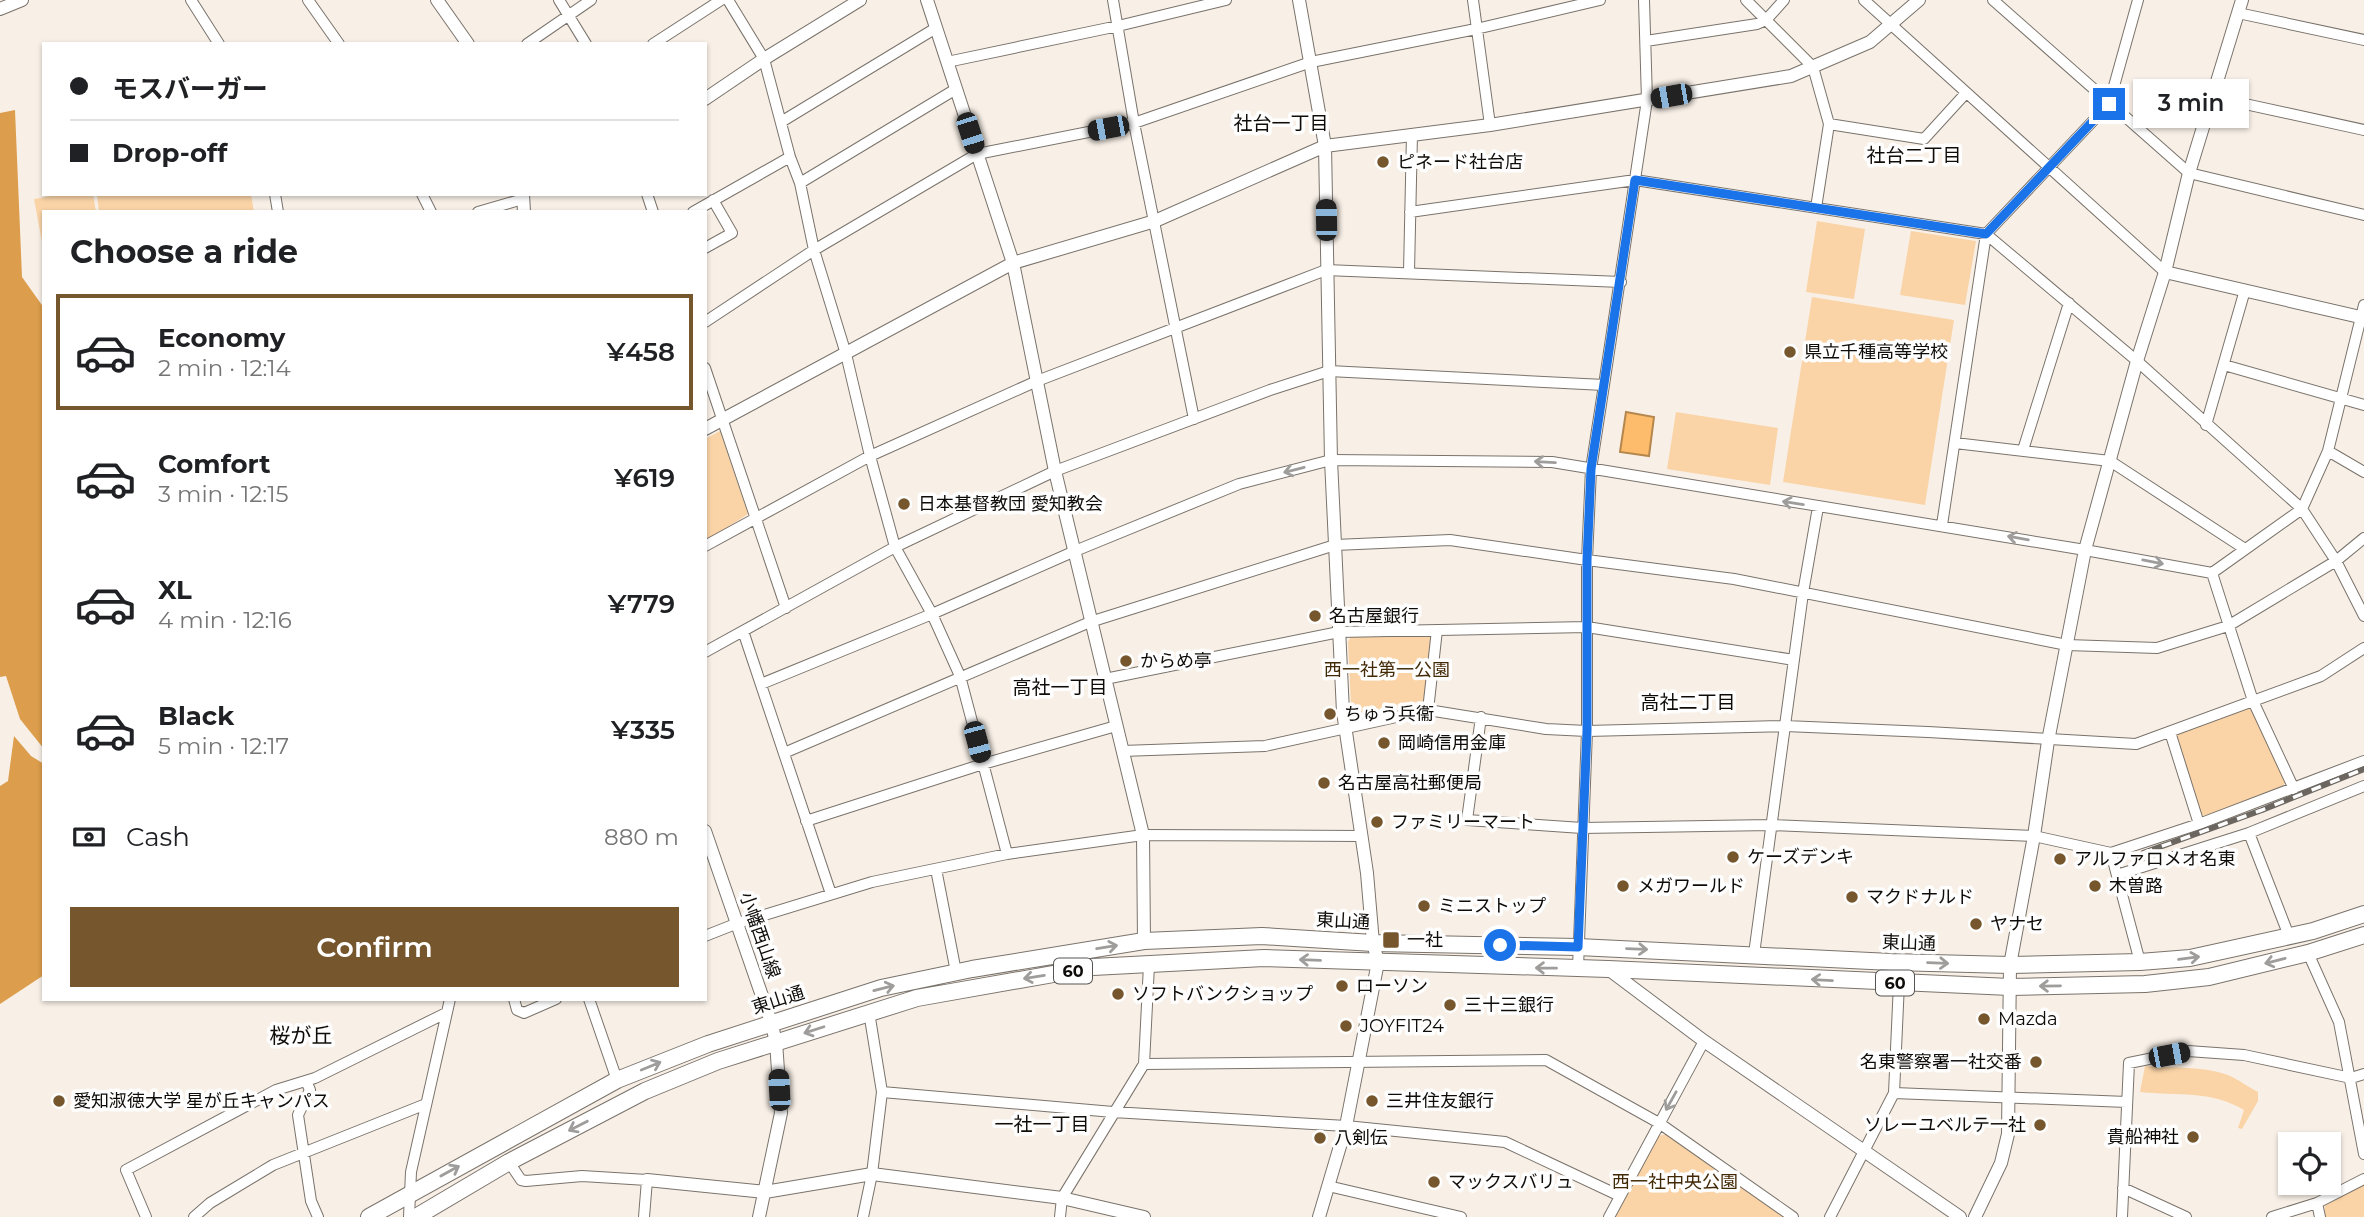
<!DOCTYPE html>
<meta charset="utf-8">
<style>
:root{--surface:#fff;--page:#f2f2f2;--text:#202124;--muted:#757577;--line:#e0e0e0;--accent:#76562c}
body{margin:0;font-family:Montserrat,"Noto Sans JP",sans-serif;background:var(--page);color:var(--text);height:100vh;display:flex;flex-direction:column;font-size:26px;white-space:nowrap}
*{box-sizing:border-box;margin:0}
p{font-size:23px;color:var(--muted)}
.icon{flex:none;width:38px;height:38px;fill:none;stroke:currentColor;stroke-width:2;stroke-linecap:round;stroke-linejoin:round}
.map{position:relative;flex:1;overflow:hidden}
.sheet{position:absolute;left:42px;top:210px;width:665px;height:791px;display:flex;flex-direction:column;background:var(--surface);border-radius:0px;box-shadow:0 2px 5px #0004}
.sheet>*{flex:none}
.hud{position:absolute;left:42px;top:42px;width:665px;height:154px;border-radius:0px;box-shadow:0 2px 5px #0004;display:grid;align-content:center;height:154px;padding:0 28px;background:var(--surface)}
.controls{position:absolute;left:2278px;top:1132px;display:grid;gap:14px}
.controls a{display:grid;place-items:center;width:63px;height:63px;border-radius:0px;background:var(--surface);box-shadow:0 2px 5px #0004;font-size:35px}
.end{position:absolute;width:32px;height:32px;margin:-16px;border:9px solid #1a73e8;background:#fff;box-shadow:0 0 0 4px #fff}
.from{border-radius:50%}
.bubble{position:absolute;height:49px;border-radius:0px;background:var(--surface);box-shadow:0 2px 5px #0004;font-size:23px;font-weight:600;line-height:49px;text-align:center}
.car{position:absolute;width:21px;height:42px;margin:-21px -10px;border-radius:9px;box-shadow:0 0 5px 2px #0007;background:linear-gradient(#222 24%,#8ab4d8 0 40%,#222 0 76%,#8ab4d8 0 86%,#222 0)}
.hud b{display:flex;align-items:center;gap:24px;height:66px;font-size:26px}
.hud b+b{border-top:2px solid var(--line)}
.hud i{width:18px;height:18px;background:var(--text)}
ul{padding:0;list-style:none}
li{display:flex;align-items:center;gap:21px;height:116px;margin:0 14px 10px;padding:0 14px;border:4px solid transparent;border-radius:0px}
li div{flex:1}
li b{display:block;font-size:26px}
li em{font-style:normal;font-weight:600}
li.on{border-color:var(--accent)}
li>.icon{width:63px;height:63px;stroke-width:1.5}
h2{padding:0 28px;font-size:32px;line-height:84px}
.pay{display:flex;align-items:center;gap:18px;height:77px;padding:0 28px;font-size:26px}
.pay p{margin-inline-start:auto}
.action{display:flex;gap:14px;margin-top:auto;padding:14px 28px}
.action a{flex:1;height:80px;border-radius:0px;background:var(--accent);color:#fff;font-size:28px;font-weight:600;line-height:80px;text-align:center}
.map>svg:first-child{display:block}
</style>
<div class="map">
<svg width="2364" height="1217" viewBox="0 0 2364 1217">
<rect width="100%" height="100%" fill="#f8f0e7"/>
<path fill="#fad4a7" d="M62,194h31l3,18h-52v41l-10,-54z
M97,194h154l3,18h-155z
M1817,221l48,8 -11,70 -48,-7z
M1911,231l65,10 -11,64 -65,-10z
M1812,297l142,23 -29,185 -142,-23z
M1676,412l102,16 -8,57 -103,-16z
M720,431l28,83 -43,28v-103z
M1431,633l2,4 -7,64 -23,2 -42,11 -10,-10 -3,-62 4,-7z
M2248,708l4,3 34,71 -4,5 -76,29 -5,-1 -25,-80z
M2145,1066c28,2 57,0 83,9 10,4 20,12 30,17v9l-16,28 -4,-1 6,-18c-33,-20 -67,-14 -104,-18z
M1667,1134l119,83h-171l43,-81z
M2364,1183v34h-40l1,-12z"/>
<path fill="#dc9d4c" d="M15,110l7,167 22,31v441l-24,-30 -14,-43 -6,1v-564z
M14,736l17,20 13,8v211l-44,29v-218l8,-5z"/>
<path fill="#fcbc6b" stroke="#b5874d" stroke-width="2" d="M1626,412l28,5 -5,39 -29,-4z"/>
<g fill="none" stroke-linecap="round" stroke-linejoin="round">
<g stroke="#7a736b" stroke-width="12">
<path id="minor" d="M191,0l28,44
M308,0l31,44
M559,0l27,44
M728,0l36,59 26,98 10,26 14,67 32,104 24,102 25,91 37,67 28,62 47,178
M1113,0l21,123 60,296
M1473,0l17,125
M1746,0l67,67 16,57 -13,84
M1864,0l301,272
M1993,0l196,173 175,42
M2138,0l-29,104 -123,130 151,127 165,148 34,52 28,55
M2238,13l126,27
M1646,41l111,-17 9,-4 18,-20
M527,44l64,-44
M653,44l68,-44
M947,62l171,-36 108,-26
M2213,97l151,33
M781,122l155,-94
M1829,124l95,15 42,-46
M800,183l156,-94
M275,194l3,18
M422,194l9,18
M647,194l6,18
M478,212l45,-13
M693,212l97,-55
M1410,212l225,-32 351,54 -44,291
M705,248l27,-15 -19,-33
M1409,272l3,-138
M705,322l109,-72 163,-96 157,-31 177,-61 165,-33 124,-29
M2224,365l140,40
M705,368l81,240
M1604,385l43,-285 -3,-100
M2206,425l39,-135
M1955,443l155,18 135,88
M2023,450l46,-147
M2328,451l36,21
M705,546l165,-90 167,-75 289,-111 295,12
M2212,573l41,128 41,88
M743,631l88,263
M705,652l190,-105 160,-76 215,-81 59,-19 275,14 -13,84 -4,91v171l-9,237
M1105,679l234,-47 248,-5 207,33
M761,684l171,-70 143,-63 164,-67 92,-24 221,2 533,88 127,23 90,-64 26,-58 36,-146
M1428,710l9,-80
M1481,717l-14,103 115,8 189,-3 263,11 77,17 88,-29 165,-63
M2170,732l29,92
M1122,751l143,-5 163,-36 118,19 41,2 198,-5 143,6 208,12 185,-68 43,-28
M784,753l306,-131 245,-77 115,-5 137,20 147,19 333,66 90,3 71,-22 108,-65 28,-23
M806,821l177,-57 133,-38
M2249,833l40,103
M2111,853l29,109
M936,869l20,103
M2117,875l132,-42 115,-47
M705,936l33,-13 134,-41 135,-28 136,-19 217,1
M2308,953l31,69 25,132
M1754,954l49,-361 15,-86
M514,999l3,11 7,3 32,-14
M589,999l28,81
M1144,1064l5,-99
M306,1081l4,9 -12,25 13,86 7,16
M882,1092l231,20 233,14 159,16 115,54
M1894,1093l233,9
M509,1162l12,18 5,1 56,-5 65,4 -3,37
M1328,1186l133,31
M2123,1188l63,29
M2317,1203l3,14
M146,1217l-20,-47 150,-80 39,-12 131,-65
M194,1217l16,-14 63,-38 153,-61
M409,1217l2,-45 39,-173
M863,1217l9,-43 10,-82 -13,-80
M1060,1217l2,-19 82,-134 402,-4 113,63 134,94
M1609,1217l95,-176
M1830,1217l64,-124 5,-110
M2122,1217l7,-154 59,-12 56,4 107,23 13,-4
M2272,1217l45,-14 47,-24"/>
</g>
<g stroke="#7a736b" stroke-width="14">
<path id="tertiary" d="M437,0l31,44
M927,0l86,263 42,208 88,364 1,106
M1299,0l26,146 6,314 12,252 24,161 6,70 5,19 -32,164 -27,91
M0,9l22,-9
M705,99l59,-40 96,-59
M523,194l1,18
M2165,272l199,46
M705,429l308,-166 142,-42 170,-75 165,-21 301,-49 79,-34 49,-42
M705,831l66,191 5,20 5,71 -22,104
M1608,969l96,72 256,176
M647,1180l118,12 107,-18 190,24 82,19
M1975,1217l26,-54 7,-29 2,-169 24,-129 14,-95 37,-191 52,-189 28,-89 24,-99 53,-173"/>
</g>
<g stroke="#7a736b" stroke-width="18">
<path id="primary" d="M369,1217l248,-137 91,-36 173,-56 91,-19 172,-28 118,-5 111,7 205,4 313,15 119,3 130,-3 50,-4 123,-27 51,-17
M416,1217l93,-55 136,-71 73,-30 199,-63 176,-31 171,-9 344,11 402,18 135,-3 64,-7 99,-24 56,-18"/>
</g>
<use href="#minor" stroke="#fff" stroke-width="10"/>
<use href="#tertiary" stroke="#fff" stroke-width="12"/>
<use href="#primary" stroke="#fff" stroke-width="16"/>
<g stroke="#6b6660" stroke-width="6">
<path id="rail" d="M2143,853l119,-43 102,-41"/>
</g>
<use href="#rail" stroke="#fefefe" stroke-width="3.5" stroke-dasharray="10" stroke-linecap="butt"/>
</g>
<defs><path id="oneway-shaft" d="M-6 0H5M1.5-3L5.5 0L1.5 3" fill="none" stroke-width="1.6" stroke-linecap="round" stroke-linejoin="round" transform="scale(1.75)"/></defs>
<g stroke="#9f9d9c">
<use href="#oneway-shaft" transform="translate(1545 462) rotate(-177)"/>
<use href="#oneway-shaft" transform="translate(1294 470) rotate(166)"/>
<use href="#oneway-shaft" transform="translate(1793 503) rotate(-171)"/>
<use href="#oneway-shaft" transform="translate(2018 538) rotate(-170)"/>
<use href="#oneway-shaft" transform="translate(2153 562) rotate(11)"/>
<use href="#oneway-shaft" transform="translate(1107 947) rotate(-9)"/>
<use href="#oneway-shaft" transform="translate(1637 949) rotate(2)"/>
<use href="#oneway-shaft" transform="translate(2189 958) rotate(-8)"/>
<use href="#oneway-shaft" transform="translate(1310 960) rotate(-178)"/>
<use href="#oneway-shaft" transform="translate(2275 961) rotate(166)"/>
<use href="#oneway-shaft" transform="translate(1938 963) rotate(2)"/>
<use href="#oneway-shaft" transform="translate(1546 968) rotate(-179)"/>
<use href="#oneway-shaft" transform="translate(1034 977) rotate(171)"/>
<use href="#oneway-shaft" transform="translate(1822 980) rotate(-177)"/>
<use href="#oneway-shaft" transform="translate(2050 986) rotate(179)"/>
<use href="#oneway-shaft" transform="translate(884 988) rotate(-14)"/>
<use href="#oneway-shaft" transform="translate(814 1030) rotate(162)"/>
<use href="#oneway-shaft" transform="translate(651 1066) rotate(-22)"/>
<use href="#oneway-shaft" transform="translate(1671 1101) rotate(119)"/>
<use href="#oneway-shaft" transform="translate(578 1126) rotate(153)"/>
<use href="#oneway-shaft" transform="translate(450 1171) rotate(-29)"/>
</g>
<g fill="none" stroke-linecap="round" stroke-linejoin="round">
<path stroke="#1a73e8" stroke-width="9" d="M1500,945l78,2 9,-216v-171l4,-91 44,-289 351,54 123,-130"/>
</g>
<g fill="#76562c" stroke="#fefefe" stroke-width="2.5">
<circle cx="1383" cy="162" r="7"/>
<circle cx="1790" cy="352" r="7"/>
<circle cx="904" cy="504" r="7"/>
<circle cx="1315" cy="616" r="7"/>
<circle cx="1126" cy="661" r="7"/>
<circle cx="1330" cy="714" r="7"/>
<circle cx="1384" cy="743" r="7"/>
<circle cx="1324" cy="783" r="7"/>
<circle cx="1377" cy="822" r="7"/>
<circle cx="1733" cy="857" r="7"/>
<circle cx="2060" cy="859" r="7"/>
<circle cx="1623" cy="886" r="7"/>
<circle cx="2095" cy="886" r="7"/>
<circle cx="1852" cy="897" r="7"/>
<circle cx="1424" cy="906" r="7"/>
<circle cx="1976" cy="924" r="7"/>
<rect x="1382" y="931" width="18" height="18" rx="3.5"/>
<circle cx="1342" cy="986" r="7"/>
<circle cx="1118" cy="994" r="7"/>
<circle cx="1450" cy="1005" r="7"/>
<circle cx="1984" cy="1019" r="7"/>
<circle cx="1346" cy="1026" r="7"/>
<circle cx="2036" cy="1062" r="7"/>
<circle cx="59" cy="1101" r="7"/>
<circle cx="1372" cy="1101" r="7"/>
<circle cx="2040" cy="1125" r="7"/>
<circle cx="2193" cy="1137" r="7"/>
<circle cx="1320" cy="1138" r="7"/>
<circle cx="1434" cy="1182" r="7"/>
</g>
<g text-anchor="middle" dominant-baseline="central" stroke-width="7" stroke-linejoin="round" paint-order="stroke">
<g fill="#fefefe" stroke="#565452" stroke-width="2">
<rect x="1054" y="958.5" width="38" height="25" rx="5"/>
<rect x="1876" y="970.5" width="38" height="25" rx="5"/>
</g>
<g font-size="16" font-weight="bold" fill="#0e0b08">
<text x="1073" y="971">60</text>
<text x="1895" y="983">60</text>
</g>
<g font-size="18" fill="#0e0b08" stroke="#fefefe" text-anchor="start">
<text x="1397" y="162">ピネード社台店</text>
<text x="1804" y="352">県立千種高等学校</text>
<text x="918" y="504">日本基督教団 愛知教会</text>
<text x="1329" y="616">名古屋銀行</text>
<text x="1140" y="661">からめ亭</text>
<text x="1344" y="714">ちゅう兵衞</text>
<text x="1398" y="743">岡崎信用金庫</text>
<text x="1338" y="783">名古屋高社郵便局</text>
<text x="1391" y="822">ファミリーマート</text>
<text x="1747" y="857">ケーズデンキ</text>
<text x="2074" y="859">アルファロメオ名東</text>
<text x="1637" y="886">メガワールド</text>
<text x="2109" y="886">木曽路</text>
<text x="1866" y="897">マクドナルド</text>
<text x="1438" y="906">ミニストップ</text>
<text x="1990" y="924">ヤナセ</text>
<text x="1407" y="940">一社</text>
<text x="1356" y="986">ローソン</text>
<text x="1132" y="994">ソフトバンクショップ</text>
<text x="1464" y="1005">三十三銀行</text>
<text x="1998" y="1019">Mazda</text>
<text x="1360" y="1026">JOYFIT24</text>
<text x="2022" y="1062" text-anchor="end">名東警察署一社交番</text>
<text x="73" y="1101">愛知淑徳大学 星が丘キャンパス</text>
<text x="1386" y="1101">三井住友銀行</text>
<text x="2026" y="1125" text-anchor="end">ソレーユベルテ一社</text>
<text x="2179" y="1137" text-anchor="end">貴船神社</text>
<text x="1334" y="1138">八剣伝</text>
<text x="1448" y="1182">マックスバリュ</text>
</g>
<g font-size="18" fill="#432a06" stroke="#fefefe">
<text x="1387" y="670">西一社第一公園</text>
<text x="1675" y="1182">西一社中央公園</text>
</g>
<g font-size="18" fill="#0e0b08" stroke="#fefefe">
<text transform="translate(1343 921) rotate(3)">東山通</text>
<text transform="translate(760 935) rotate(71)">小幡西山線</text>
<text transform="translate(1909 943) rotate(2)">東山通</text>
<text transform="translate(778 1000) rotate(-18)">東山通</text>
</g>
<g font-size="19" fill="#0e0b08" stroke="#fefefe">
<text x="1281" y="123">社台一丁目</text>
<text x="1914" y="155">社台二丁目</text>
<text x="1060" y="687">高社一丁目</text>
<text x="1688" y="702">高社二丁目</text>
<text x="1042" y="1124">一社一丁目</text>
</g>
<g font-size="21" fill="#0e0b08" stroke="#fefefe">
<text x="301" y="1035">桜が丘</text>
</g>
</g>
</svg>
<div class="controls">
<a><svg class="icon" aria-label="locate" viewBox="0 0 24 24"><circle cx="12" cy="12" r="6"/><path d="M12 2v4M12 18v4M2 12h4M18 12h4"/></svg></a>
</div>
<i class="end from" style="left:1500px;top:945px"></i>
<i class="end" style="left:2109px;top:104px"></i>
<div class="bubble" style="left:2133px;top:79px;width:116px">3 min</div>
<i class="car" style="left:1671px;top:96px;rotate:260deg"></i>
<i class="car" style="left:1108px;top:128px;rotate:259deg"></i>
<i class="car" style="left:970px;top:133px;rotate:162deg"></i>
<i class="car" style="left:1326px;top:220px;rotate:359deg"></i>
<i class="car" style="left:977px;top:742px;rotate:165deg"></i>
<i class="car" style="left:2169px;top:1055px;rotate:79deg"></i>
<i class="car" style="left:779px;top:1090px;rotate:357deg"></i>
<div class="hud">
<b><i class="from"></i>モスバーガー</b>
<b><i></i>Drop-off</b>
</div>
<section class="sheet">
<h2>Choose a ride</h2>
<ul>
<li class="on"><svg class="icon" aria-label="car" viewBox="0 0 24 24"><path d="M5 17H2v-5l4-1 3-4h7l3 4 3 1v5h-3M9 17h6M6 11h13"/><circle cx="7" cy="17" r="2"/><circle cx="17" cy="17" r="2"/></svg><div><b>Economy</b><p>2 min · 12:14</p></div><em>¥458</em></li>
<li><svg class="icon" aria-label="car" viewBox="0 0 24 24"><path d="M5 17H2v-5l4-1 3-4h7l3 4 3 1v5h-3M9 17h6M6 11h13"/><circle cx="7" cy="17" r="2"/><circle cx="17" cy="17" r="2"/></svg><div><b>Comfort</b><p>3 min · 12:15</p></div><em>¥619</em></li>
<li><svg class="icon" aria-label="car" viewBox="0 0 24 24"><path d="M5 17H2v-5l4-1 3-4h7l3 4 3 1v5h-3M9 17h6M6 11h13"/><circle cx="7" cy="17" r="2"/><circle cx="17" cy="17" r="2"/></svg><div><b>XL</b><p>4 min · 12:16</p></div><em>¥779</em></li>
<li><svg class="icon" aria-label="car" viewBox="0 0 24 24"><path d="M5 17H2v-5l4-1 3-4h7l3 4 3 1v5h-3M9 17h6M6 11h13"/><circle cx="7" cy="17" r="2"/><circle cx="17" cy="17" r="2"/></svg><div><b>Black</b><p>5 min · 12:17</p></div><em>¥335</em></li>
</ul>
<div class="pay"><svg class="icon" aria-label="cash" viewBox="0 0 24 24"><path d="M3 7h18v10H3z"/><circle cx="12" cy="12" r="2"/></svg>Cash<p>880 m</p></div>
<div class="action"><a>Confirm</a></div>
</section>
</div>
